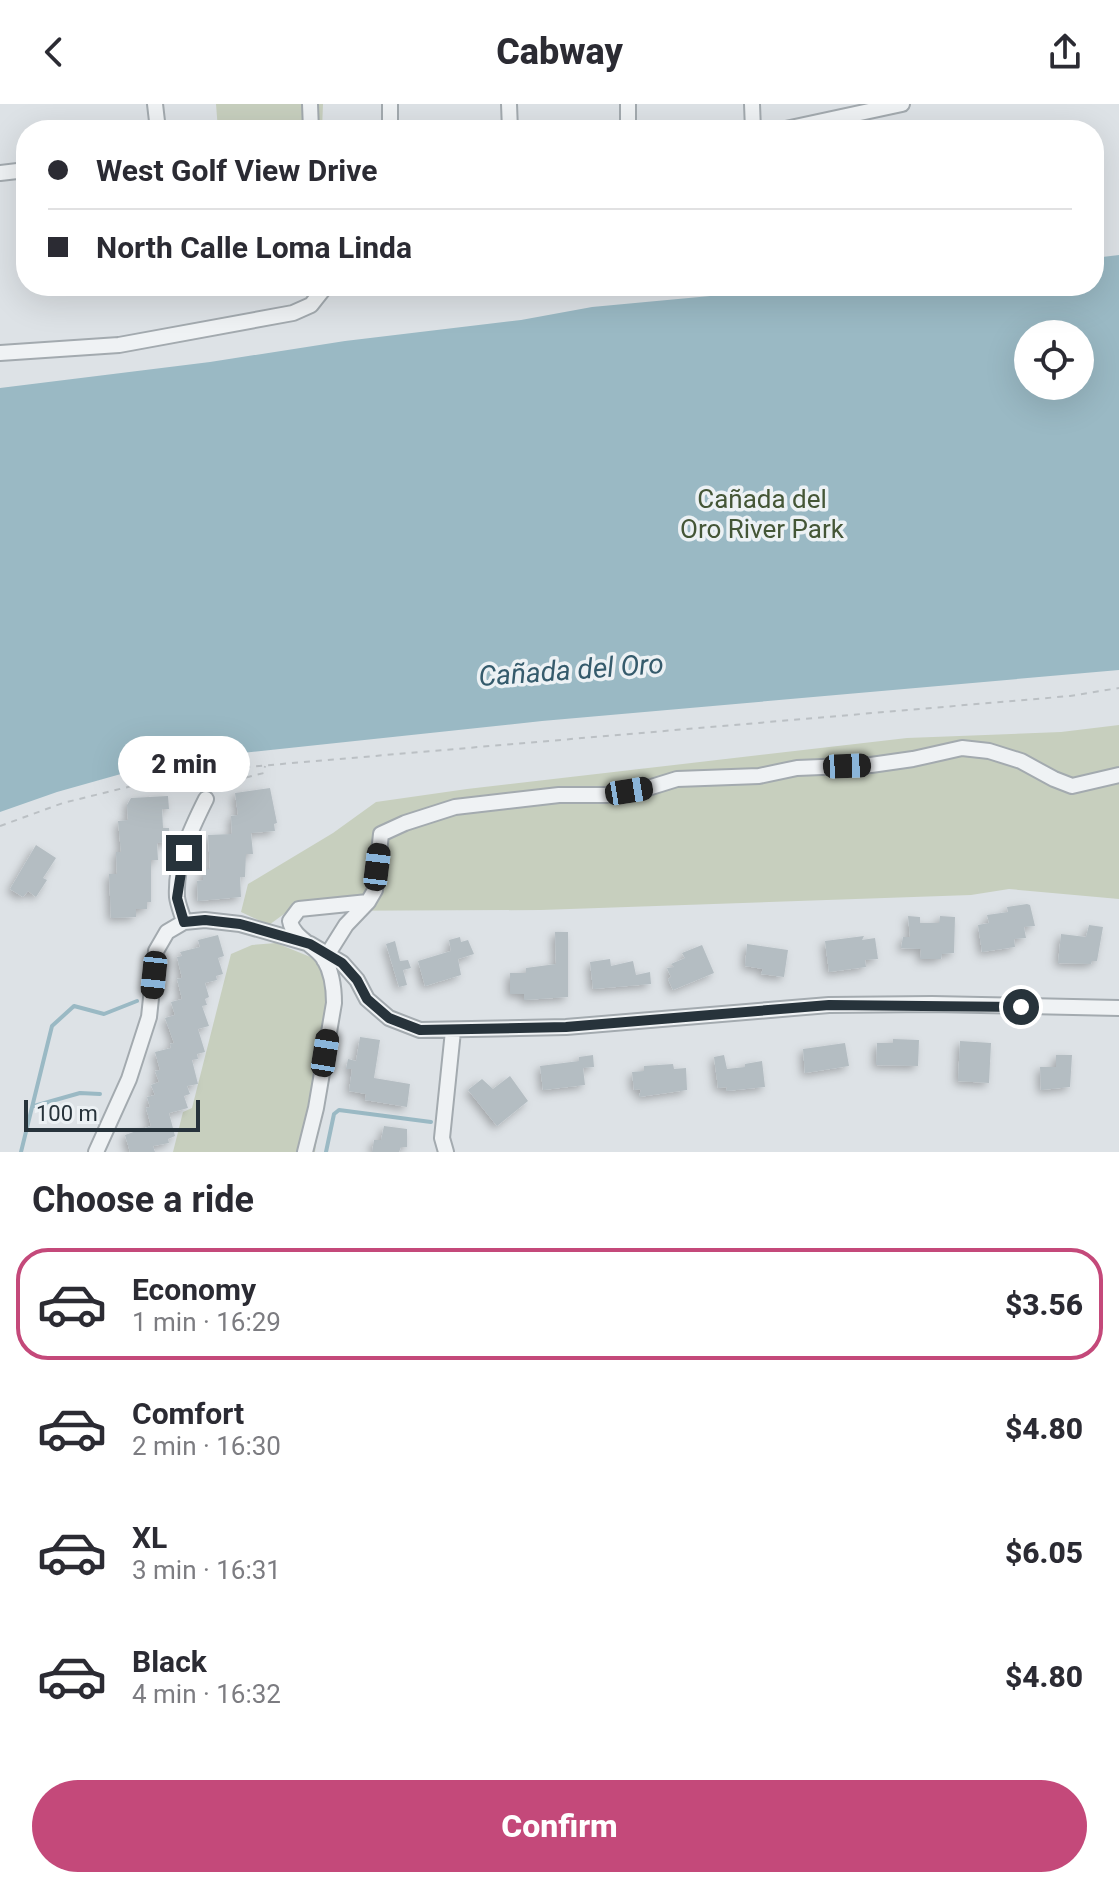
<!DOCTYPE html>
<meta charset="utf-8">
<style>
:root{--surface:#fff;--page:#f7f7f7;--text:#2b2b33;--muted:#7c7c81;--line:#e1e1e2;--accent:#c4497a}
body{margin:0;font-family:Roboto,sans-serif;background:var(--page);color:var(--text);height:100vh;display:flex;flex-direction:column;font-size:30px;white-space:nowrap}
*{box-sizing:border-box;margin:0}
p{font-size:26px;color:var(--muted)}
.icon{flex:none;width:44px;height:44px;fill:none;stroke:currentColor;stroke-width:2;stroke-linecap:round;stroke-linejoin:round}
.map{position:relative;height:1048px;overflow:hidden}
.drawer{display:flex;flex-direction:column;background:var(--surface);flex:1}
.drawer>*{flex:none}
.top-card{position:absolute;left:16px;top:16px;width:1088px;height:176px;border-radius:32px;box-shadow:0 8px 32px #0002;display:grid;align-content:center;height:176px;padding:0 32px;background:var(--surface)}
.controls{position:absolute;left:1014px;top:216px;display:grid;gap:16px}
.controls a{display:grid;place-items:center;width:80px;height:80px;border-radius:50%;background:var(--surface);box-shadow:0 8px 32px #0002;font-size:40px}
.scale{position:absolute;left:24px;bottom:20px;width:176px;box-sizing:border-box;padding-left:8px;border:4px solid #27333b;border-top:0;font-size:22px;line-height:28px;white-space:nowrap;color:#27333b;-webkit-text-stroke:6px #ecf1f4;paint-order:stroke}
.end{position:absolute;width:36px;height:36px;margin:-18px;border:10px solid #27333b;background:#fff;box-shadow:0 0 0 4px #fff}
.from{border-radius:50%}
.bubble{position:absolute;height:56px;border-radius:28px;background:var(--surface);box-shadow:0 8px 32px #0002;font-size:26px;font-weight:800;line-height:56px;text-align:center}
.car{position:absolute;width:24px;height:48px;margin:-24px -12px;border-radius:10px;box-shadow:0 0 6px 2px #0007;background:linear-gradient(#222 24%,#8ab4d8 0 40%,#222 0 76%,#8ab4d8 0 86%,#222 0)}
.top-card b{display:flex;align-items:center;gap:28px;height:76px;font-size:30px}
.top-card b+b{border-top:2px solid var(--line)}
.top-card i{width:20px;height:20px;background:var(--text)}
ul{padding:0;list-style:none}
li{display:flex;align-items:center;gap:24px;height:112px;margin:0 16px 12px;padding:0 16px;border:4px solid transparent;border-radius:32px}
li div{flex:1}
li b{display:block;font-size:30px}
li em{font-style:normal;font-weight:800}
li.current{border-color:var(--accent)}
li>.icon{width:72px;height:72px;stroke-width:1.5}
h2{padding:0 32px;font-size:36px;line-height:96px}
.cta{display:flex;gap:16px;margin-top:auto;padding:16px 32px}
.cta a{flex:1;height:92px;border-radius:48px;background:var(--accent);color:#fff;font-size:32px;font-weight:800;line-height:92px;text-align:center}
header{display:flex;justify-content:space-between;align-items:center;height:104px;padding:0 32px;background:var(--surface);font-size:36px;font-weight:800}
.map>svg:first-child{display:block}
</style>
<header><svg class="icon" aria-label="back" viewBox="0 0 24 24"><path d="M15 5l-7 7 7 7"/></svg>Cabway<svg class="icon" aria-label="share" viewBox="0 0 24 24"><path d="M12 15V3M7 8l5-5 5 5M5 13v7h14v-7"/></svg></header>
<div class="map">
<svg width="1119" height="1048" viewBox="0 0 1119 1048">
<defs>
<filter id="shadow"><feDropShadow dx="-3.5" dy="3.5" stdDeviation="4" flood-color="#0004"/></filter>
</defs>
<rect width="100%" height="100%" fill="#dde2e6"/>
<path fill="#c7cfbe" d="M216,0h107l-1,26h-104z
M1119,621v174l-110,-10 -38,6 -430,15 -253,1 -19,14 -28,-13 7,-28 85,-51 43,-31 91,-13 440,-51 154,-6z
M276,839l37,15 19,19 2,40 -19,135h-142l10,-40 9,-4 39,-154 21,-9z"/>
<path fill="#9ab9c4" fill-rule="evenodd" d="M1119,151v415l-577,51 -375,40 -110,31 -57,20v-424l210,-26 135,-21 176,-21 71,-13 226,-21h276v-28zM1028,230h52v52h-52z"/>
<g fill="none" stroke-linecap="round" stroke-linejoin="round">
<path stroke="#9ab9c4" stroke-width="4" d="M34,1002l46,-13 20,1
M21,1048l31,-126 22,-20 30,8 33,-13
M326,1048l8,-38 5,-4 92,12"/>
</g>
<path fill="#b4bdc2" filter="url(#shadow)" d="M270,684l7,35 -3,1 1,7 -24,2 2,21h-7l-1,23h-5l1,20 -43,4 -1,-20 6,-1v-11h7l-2,-34 24,-1 -1,-18 7,-1 -3,-22z
M168,692l1,13h-7l1,19h6l1,14 -13,1 1,17h-7v42h-4v7h-11v8l-25,1 -2,-44h8l-1,-22h5l-3,-31 10,-1 -1,-15 4,-7z
M36,741l20,13 -13,20 4,2 -11,17 -8,-6 -5,6 -13,-8z
M1027,800l3,1 5,21 -11,1 2,11 -12,1 1,8 -33,5 -4,-27 11,-2 -2,-8 21,-3 -1,-5z
M908,812l12,1v6h19l1,-7 15,1 -1,36 -12,1 -1,5h-21l1,-10 -20,-1 2,-11h7z
M1089,821l14,2 -6,34h-5l-1,3 -33,-1 3,-29 25,3z
M555,828h13v65l-44,3v-6h-14v-21h16v-5l30,-4z
M218,831l6,21 -6,2 5,16 -7,2 1,4 -12,3 4,14 -4,2 2,6 -5,1 7,20 -11,3 7,23 -8,2 1,5 -6,1 6,24 -11,2 3,8 -6,2 4,12 -19,5 6,23 -7,3 1,4 -16,3 2,6h-25l-5,-17 26,-9 -5,-18 4,-1 -3,-10 8,-2 -4,-10 8,-3 -4,-11 5,-1 -5,-18 16,-4 -1,-4 4,-1 -9,-25 10,-3 -4,-13 11,-3 -5,-20 5,-1 -5,-21 5,-1 -2,-4 20,-5 -2,-7z
M864,832l-2,4 13,-2 3,21 -13,1 1,7 -37,5 -4,-31z
M460,833l1,5 7,-2 6,14 -16,5 3,16 -36,11 -7,-25 33,-10 -2,-11z
M395,837l5,20 8,-1 3,8 -8,2 4,15 -8,2 -13,-43z
M747,840l41,6 -4,27 -23,-3 2,-5 -18,-3z
M702,841l12,28 -41,17 -5,-11 3,-2 -4,-9 7,-1 -3,-3 14,-6 -3,-5z
M610,855l1,7 22,-5 3,14 14,-3 1,12 -58,5 -3,-27z
M360,933l20,3 -6,38 36,6 -3,23 -42,-7 1,-6 -17,-3 3,-22h-6l2,-10 8,2z
M893,935l26,1 -1,26 -42,-1 1,-22h16z
M960,937l31,2 -2,40 -31,-2z
M845,939l4,23 -44,7 -2,-24z
M593,951l1,12 -11,1 2,17 -42,5 -3,-24 39,-5v-4z
M724,951l3,14 18,-2v-3l17,-3 3,26 -39,4 1,-4 -9,1 -4,-31z
M1056,951h16l-2,32 -29,3 -1,-23h16z
M673,960l1,5 12,-1 1,22 -48,7 2,-8 -7,1 -2,-18 12,-1v-5z
M510,972l18,25 -31,25 -29,-36 14,-11 11,10z
M384,1022l23,3v18h-6l-2,5h-27l2,-12h7z"/>
<g fill="none" stroke-linecap="round" stroke-linejoin="round">
<g stroke="#a3aaaf" stroke-width="18">
<path id="minor" d="M155,0l3,26
M310,0l1,26
M390,0v26
M509,0l1,26
M752,0l1,26
M628,26v-26
M781,26l121,-26
M0,69l26,-3
M0,249l119,-8 174,-32 18,-8 15,-19
M368,798l7,-12 6,-56 24,-11 50,-16 104,-12h48l41,-7 29,-9 82,-3 38,-8 74,-3 42,-6 49,-11 27,3 32,10 33,18 18,7 47,-11
M184,818c-2,-8 -6,-17 -7,-25 -2,-35 14,-68 29,-98
M96,1048l33,-73 20,-62 7,-66 11,-19 17,-10 21,-2 35,4 70,20 32,19 15,17 10,19 22,19 31,12 146,-3 263,-22 103,-1 187,4
M305,1048l11,-44 18,-105c0,-14 -2,-31 -10,-44 -9,-14 -31,-21 -34,-38l9,-12 69,-7 -22,23 -22,35
M446,1048l-4,-14 11,-107"/>
</g>
<path stroke="#bbc0c4" stroke-width="2" stroke-dasharray="6 6" stroke-linecap="butt" d="M211,682l53,-13 1,-7
M0,722l63,-23 73,-18 76,-15 858,-74 49,-8"/>
<use href="#minor" stroke="#eff2f4" stroke-width="14"/>
</g>
<g fill="none" stroke-linecap="round" stroke-linejoin="round">
<path stroke="#27333b" stroke-width="10" d="M184,749l-7,45 7,24 21,-2 35,4 70,20 32,19 15,17 10,19 22,19 31,12 146,-3 263,-22 192,2"/>
</g>
<g text-anchor="middle" dominant-baseline="central" stroke-width="7" stroke-linejoin="round" paint-order="stroke">
<g font-size="26" fill="#445636" stroke="#ecf1f4">
<text x="762" y="395">Cañada del<tspan x="762" dy="30">Oro River Park</tspan></text>
</g>
<g font-size="28" font-style="italic" fill="#355b6c" stroke="#ecf1f4">
<text transform="translate(571 566) rotate(-4)">Cañada del Oro</text>
</g>
</g>
</svg>
<div class="controls">
<a><svg class="icon" aria-label="locate" viewBox="0 0 24 24"><circle cx="12" cy="12" r="6"/><path d="M12 2v4M12 18v4M2 12h4M18 12h4"/></svg></a>
</div>
<div class="scale">100 m</div>
<i class="end from" style="left:1021px;top:903px"></i>
<i class="end" style="left:184px;top:749px"></i>
<div class="bubble" style="left:118px;top:632px;width:132px">2 min</div>
<i class="car" style="left:847px;top:662px;rotate:88deg"></i>
<i class="car" style="left:629px;top:687px;rotate:81deg"></i>
<i class="car" style="left:377px;top:763px;rotate:7deg"></i>
<i class="car" style="left:154px;top:871px;rotate:186deg"></i>
<i class="car" style="left:325px;top:949px;rotate:9deg"></i>
<div class="top-card">
<b><i class="from"></i>West Golf View Drive</b>
<b><i></i>North Calle Loma Linda</b>
</div>
</div>
<section class="drawer">
<h2>Choose a ride</h2>
<ul>
<li class="current"><svg class="icon" aria-label="car" viewBox="0 0 24 24"><path d="M5 17H2v-5l4-1 3-4h7l3 4 3 1v5h-3M9 17h6M6 11h13"/><circle cx="7" cy="17" r="2"/><circle cx="17" cy="17" r="2"/></svg><div><b>Economy</b><p>1 min · 16:29</p></div><em>$3.56</em></li>
<li><svg class="icon" aria-label="car" viewBox="0 0 24 24"><path d="M5 17H2v-5l4-1 3-4h7l3 4 3 1v5h-3M9 17h6M6 11h13"/><circle cx="7" cy="17" r="2"/><circle cx="17" cy="17" r="2"/></svg><div><b>Comfort</b><p>2 min · 16:30</p></div><em>$4.80</em></li>
<li><svg class="icon" aria-label="car" viewBox="0 0 24 24"><path d="M5 17H2v-5l4-1 3-4h7l3 4 3 1v5h-3M9 17h6M6 11h13"/><circle cx="7" cy="17" r="2"/><circle cx="17" cy="17" r="2"/></svg><div><b>XL</b><p>3 min · 16:31</p></div><em>$6.05</em></li>
<li><svg class="icon" aria-label="car" viewBox="0 0 24 24"><path d="M5 17H2v-5l4-1 3-4h7l3 4 3 1v5h-3M9 17h6M6 11h13"/><circle cx="7" cy="17" r="2"/><circle cx="17" cy="17" r="2"/></svg><div><b>Black</b><p>4 min · 16:32</p></div><em>$4.80</em></li>
</ul>
<div class="cta"><a>Confirm</a></div>
</section>
